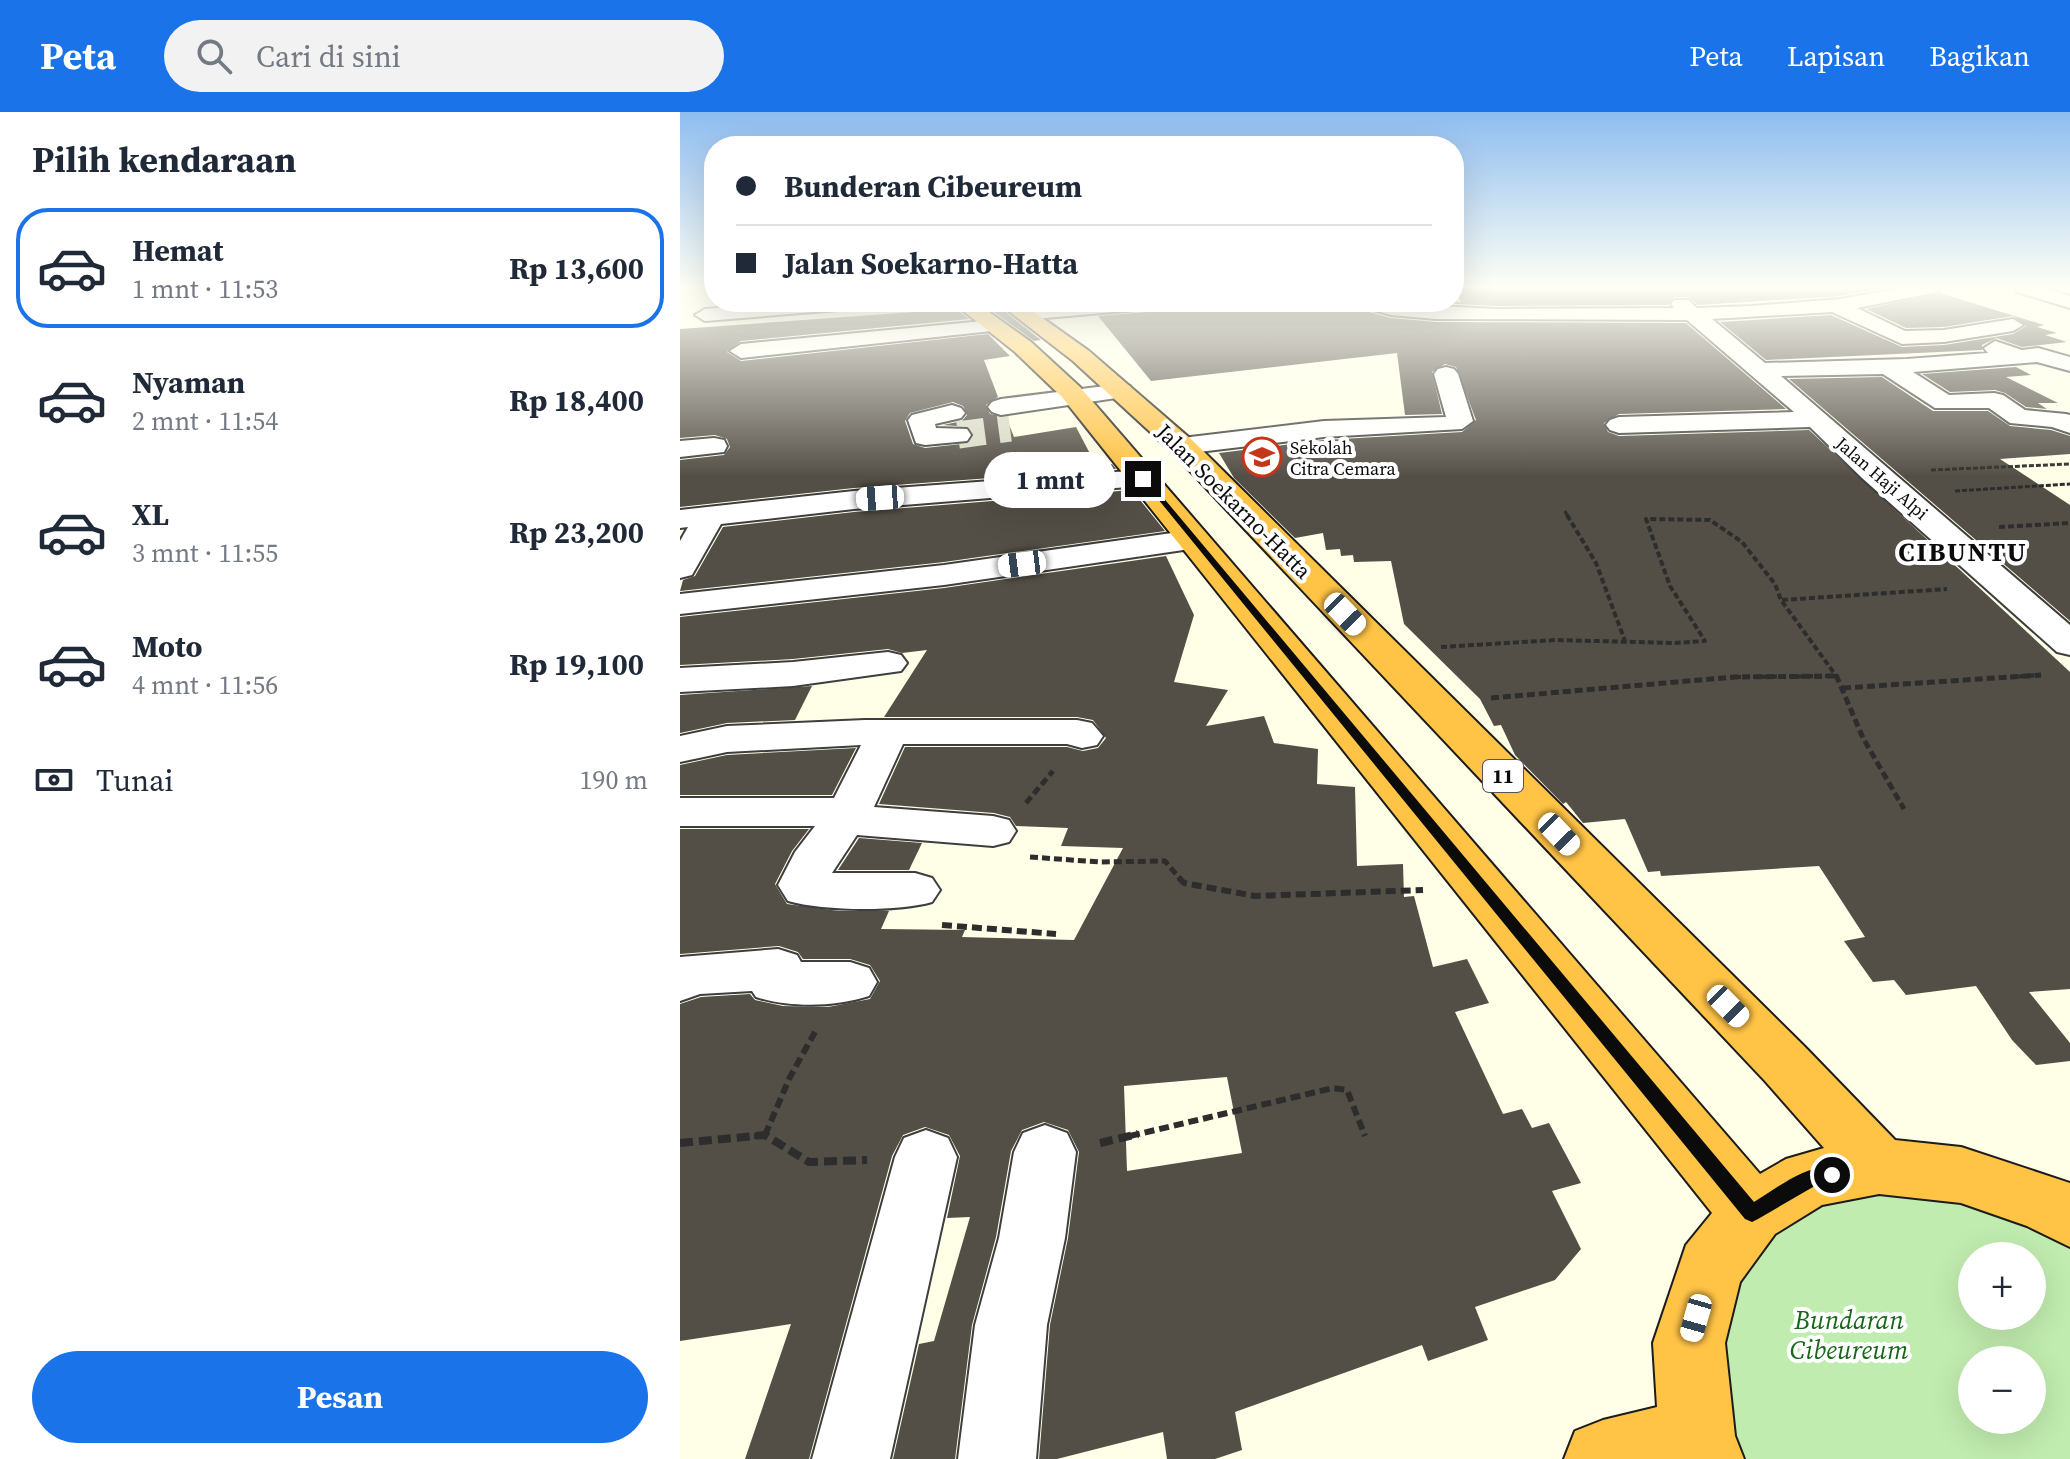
<!DOCTYPE html>
<html lang="id">
<meta charset="utf-8">
<style>
:root{--surface:#fff;--page:#f2f2f3;--text:#1f2937;--muted:#747a83;--line:#e0e1e3;--accent:#1a73e8}
body{margin:0;font-family:"Source Serif 4",serif;background:var(--page);color:var(--text);height:100vh;display:flex;flex-direction:column;font-size:30px;white-space:nowrap}
*{box-sizing:border-box;margin:0}
p{font-size:26px;color:var(--muted)}
.icon{flex:none;width:44px;height:44px;fill:none;stroke:currentColor;stroke-width:2;stroke-linecap:round;stroke-linejoin:round}
.map{position:relative;flex:1;overflow:hidden}
.drawer{display:flex;flex-direction:column;background:var(--surface);width:680px}
.drawer>*{flex:none}
.guide{position:absolute;left:24px;top:24px;width:760px;height:176px;border-radius:32px;box-shadow:0 8px 32px #0002;display:grid;align-content:center;height:176px;padding:0 32px;background:var(--surface)}
.buttons{position:absolute;left:1278px;top:1130px;display:grid;gap:16px}
.buttons a{display:grid;place-items:center;width:88px;height:88px;border-radius:50%;background:var(--surface);box-shadow:0 8px 32px #0002;font-size:40px}
.end{position:absolute;width:36px;height:36px;margin:-18px;border:10px solid #0b0b0b;background:#fff;box-shadow:0 0 0 4px #fff}
.from{border-radius:50%}
.bubble{position:absolute;height:56px;border-radius:28px;background:var(--surface);box-shadow:0 8px 32px #0002;font-size:26px;font-weight:700;line-height:56px;text-align:center}
.car{position:absolute;width:24px;height:48px;margin:-24px -12px;border-radius:10px;box-shadow:0 0 6px 2px #0007;background:linear-gradient(#fff 24%,#345 0 40%,#fff 0 76%,#345 0 86%,#fff 0)}
.guide b{display:flex;align-items:center;gap:28px;height:76px;font-size:30px}
.guide b+b{border-top:2px solid var(--line)}
.guide i{width:20px;height:20px;background:var(--text)}
ul{padding:0;list-style:none}
li{display:flex;align-items:center;gap:24px;height:120px;margin:0 16px 12px;padding:0 16px;border:4px solid transparent;border-radius:32px}
li div{flex:1}
li b{display:block;font-size:30px}
li em{font-style:normal;font-weight:700}
li.selected{border-color:var(--accent)}
li>.icon{width:72px;height:72px;stroke-width:1.5}
h2{padding:0 32px;font-size:36px;line-height:96px}
.pay{display:flex;align-items:center;gap:20px;height:88px;padding:0 32px;font-size:30px}
.pay p{margin-inline-start:auto}
.primary-button{display:flex;gap:16px;margin-top:auto;padding:16px 32px}
.primary-button a{flex:1;height:92px;border-radius:48px;background:var(--accent);color:#fff;font-size:32px;font-weight:700;line-height:92px;text-align:center}
header{display:flex;align-items:center;gap:48px;box-sizing:border-box;height:112px;padding:0 40px;background:var(--accent);color:#fff}
header strong{font-size:38px}
nav{display:flex;gap:44px;margin-inline-start:auto;font-size:28px}
.search{width:560px;height:72px;background:var(--page);display:flex;align-items:center;gap:20px;box-sizing:border-box;padding:0 28px;border-radius:44px;color:var(--muted);font-size:30px}
main{display:flex;flex:1;min-height:0}
.map>svg:first-child{display:block}
</style>
<header>
<strong>Peta</strong>
<div class="search"><svg class="icon" aria-label="search" viewBox="0 0 24 24"><circle cx="10" cy="10" r="6"/><path d="M15 15l6 6"/></svg>Cari di sini</div>
<nav><a>Peta</a><a>Lapisan</a><a>Bagikan</a></nav>
</header>
<main>
<section class="drawer">
<h2>Pilih kendaraan</h2>
<ul>
<li class="selected"><svg class="icon" aria-label="car" viewBox="0 0 24 24"><path d="M5 17H2v-5l4-1 3-4h7l3 4 3 1v5h-3M9 17h6M6 11h13"/><circle cx="7" cy="17" r="2"/><circle cx="17" cy="17" r="2"/></svg><div><b>Hemat</b><p>1 mnt · 11:53</p></div><em>Rp 13,600</em></li>
<li><svg class="icon" aria-label="car" viewBox="0 0 24 24"><path d="M5 17H2v-5l4-1 3-4h7l3 4 3 1v5h-3M9 17h6M6 11h13"/><circle cx="7" cy="17" r="2"/><circle cx="17" cy="17" r="2"/></svg><div><b>Nyaman</b><p>2 mnt · 11:54</p></div><em>Rp 18,400</em></li>
<li><svg class="icon" aria-label="car" viewBox="0 0 24 24"><path d="M5 17H2v-5l4-1 3-4h7l3 4 3 1v5h-3M9 17h6M6 11h13"/><circle cx="7" cy="17" r="2"/><circle cx="17" cy="17" r="2"/></svg><div><b>XL</b><p>3 mnt · 11:55</p></div><em>Rp 23,200</em></li>
<li><svg class="icon" aria-label="car" viewBox="0 0 24 24"><path d="M5 17H2v-5l4-1 3-4h7l3 4 3 1v5h-3M9 17h6M6 11h13"/><circle cx="7" cy="17" r="2"/><circle cx="17" cy="17" r="2"/></svg><div><b>Moto</b><p>4 mnt · 11:56</p></div><em>Rp 19,100</em></li>
</ul>
<div class="pay"><svg class="icon" aria-label="cash" viewBox="0 0 24 24"><path d="M3 7h18v10H3z"/><circle cx="12" cy="12" r="2"/></svg>Tunai<p>190 m</p></div>
<div class="primary-button"><a>Pesan</a></div>
</section>
<div class="map">
<svg width="1390" height="1347" viewBox="0 0 1390 1347">
<rect width="100%" height="100%" fill="#ffffe8"/>
<path fill="#c1ecaf" fill-rule="evenodd" d="M1169,1079l120,4 101,43v221h-334l-18,-113 13,-58 28,-45 41,-33zM1292,1144h60v60h-60zM1292,1248h60v60h-60z"/>
<path fill="#544f46" fill-rule="evenodd" d="M774,176h429l-43,8 -142,9 -10,-8h-14l-6,8 -171,1 -80,-4h44z
M1260,181l104,32 -7,2 20,6 -12,2 22,7 -45,5 -26,-9 -14,7v5l-216,10 -46,-38 111,-7 71,32 42,-2 69,-11 13,-8 -13,-10 -69,11 -38,1 -40,-19z
M492,190h182l5,7 31,9 46,4 250,1 100,86 -167,5 -15,9 4,9 11,4 190,-6 261,242v317l-41,3 41,51v18l-34,4 -24,-25 -36,-54 -70,9 -12,-15 -21,2 -29,-41 21,-4 -46,-71 -158,10 -1,-5 -12,1 -23,-53 -42,4 -17,-21 -3,2 -48,-49 -14,-30 -7,1 -14,-27 -76,-75 -13,-63 -37,1 -1,-7 -12,1 -1,-7 -14,1 -3,-17 -28,5 -61,-60 -15,-25 105,-13 138,-8 14,-12 -20,-53 -11,-3 -13,8 10,42 -37,1 -8,-62 -246,28 -53,-65 61,-5z
M318,194l43,34 -7,1 -47,-34z
M276,197l13,10 -228,22 -14,11 14,9 247,-27 22,22 -26,4 14,37 -12,8 4,9 16,3 8,20 62,-10 21,40 15,-3 4,5 -262,19 -174,19v-47l44,-5 6,-8 -3,-8 -12,-4 -35,3v-109zM273,290l10,4 4,9 -5,6 -19,4 27,2 4,6 -4,10 -45,5 -12,-4 -8,-23 5,-8z
M1336,255l15,8 -25,2 52,26h-20l9,6 -21,-2 -21,-14 -10,-3 -45,2 -28,-18z
M1202,265l51,34h55l22,15 41,4 19,6v18l-70,5 70,46v116l-281,-242z
M452,378l33,41 -221,31 -264,29 3,-11 12,-4 28,-49 131,-15z
M486,444l28,59 -20,67 54,8 -22,36 58,-10 10,27 44,6 -1,35 38,3 2,79 46,-2 1,33 10,-1 19,71 34,-8 22,44 -34,9 48,102 19,-5 10,19 17,-5 32,60 -29,8 29,58 -26,31 -80,27 13,33 -60,21 -6,-16 -187,67 7,38 -27,9h-48l-4,-27 -106,27h-18l11,-134 18,-87 11,-86 -11,-22 -24,-8 -22,8 -11,21 -15,86 -24,88 -17,134h-62l26,-115 15,-3 36,-124 -23,1 13,-62 -11,-21 -24,-8 -22,8 -11,21 -83,303h-64l46,-135 -111,17v-337l21,-7 49,-3 5,6 28,6 45,1 42,-8 10,-18 -10,-16 -20,-6h-47l-5,-7 -19,-6 -99,8v-125h129l-17,22 -17,33 12,20 52,7h50l-8,18 84,1 -3,7 112,3 49,-92 -62,-2 7,-18 -52,-2 -6,-9 -16,-4 -115,-9 26,-57h162l16,4 15,-3 8,-10 -13,-18 -16,-3h-193l43,-67 -25,3 -14,-4 -95,10 -113,6v-48l264,-29zM547,965l15,76 -115,18 -3,-85z
M132,574l-17,34 -68,3 -47,10v-38z
M176,636l-24,47h-152v-30l47,-10z
M179,726l63,5 -13,27h-71z"/>
<g fill="none" stroke-linecap="round" stroke-linejoin="round">
<path stroke="#dadac7" stroke-width="27" stroke-dasharray="27 14" stroke-linecap="butt" d="M278,323l52,-7"/>
<g stroke="#3e3e3e" stroke-width="4">
<path id="minor" d="M1223,176h36l-2,4 -80,16 48,23 39,-1 69,-11 10,6 -10,6 -69,11 -42,2 -70,-32 -120,7 53,44 142,-4 81,-6 -4,-5 11,-7 27,9 16,-2 32,9v14l-33,-9 -124,10 36,23 45,-2 9,2 22,15 41,4 4,1v18l-18,-6 -42,-4 -21,-15h-54l-52,-34 -102,2 289,249v30l-13,-3 -195,-174 -52,-51 -191,6 -9,-3 -4,-5 4,-5 9,-3 175,-5 -107,-92 -251,-1 -45,-4 -31,-9 -3,-4 140,7 177,-1 -3,-4 3,-4h14l9,8 55,-2 88,-7z
M1335,176h31l24,8v12l-53,-16z
M110,190h83l-10,6 -158,13 -10,-6 10,-6z
M411,190h78l-10,6 -136,12 -10,-6 10,-6z
M314,208l10,6 -3,4 -260,28 -11,-7 11,-7z
M766,255l8,2 4,5 15,47 -11,8 -138,8 -142,17 -10,-2 -3,-6 3,-6 10,-2 142,-17 122,-4 -12,-43 4,-5z
M441,272l9,2 3,5 -3,5 -129,19 -9,-3 -4,-5 4,-5 9,-3z
M272,293l9,3 4,5 -4,5 -26,6 1,4 31,1 4,6 -4,6 -42,4 -9,-2 -8,-23 4,-5z
M34,326l10,2 3,6 -3,6 -44,5v-16z
M463,358l10,3 4,6 -4,6 -299,24 -133,15 -29,51 -12,3v-37l8,-14 -8,1v-18l174,-19z
M513,418l11,3 5,7 -5,7 -260,38 -264,29v-20l264,-29z
M208,540l13,3 6,8 -6,8 -108,15 -113,6v-24l113,-6z
M185,608h212l15,3 11,13 -6,9 -15,3 -15,-4h-164l-29,63 119,9 16,4 7,11 -7,11 -16,4 -136,-11 -25,38h83l17,5 8,12 -8,12c-34,10 -110,9 -144,-1l-10,-16 17,-33 20,-26h-135v-28h154l27,-53 -134,7 -47,10v-26l47,-10z
M98,837l19,6 4,7h49l19,6 8,14 -8,14c-34,11 -79,12 -113,1l-4,-6 -52,3 -20,7v-44z
M365,1013l22,8 9,19 -11,86 -18,87 -11,134h-78l17,-134 24,-87 15,-86 9,-19z
M246,1018l22,8 9,19 -67,302h-78l83,-302 9,-19z"/>
</g>
<g stroke="#1c1c1c" stroke-width="4">
<path id="highway" d="M272,190h23l56,40 49,45 680,787 26,-15 38,-11 -59,-67 -593,-629 -99,-91 -76,-59h23l69,49 103,89 613,607 90,93 66,7 109,36v64l-43,-21 -66,-23 -82,-9 -57,11 -47,29 -35,48 -15,61 10,93 9,23h-180l11,-28 28,-11 54,-13 -4,-64 33,-98 26,-32 -650,-816 -47,-45z"/>
</g>
<path stroke="#2d2d2d" stroke-width="3" stroke-dasharray="5 2" stroke-linecap="butt" d="M1251,358l139,-6
M1275,379l115,-7
M885,399l3,6"/>
<path stroke="#2d2d2d" stroke-width="4" stroke-dasharray="6 3" stroke-linecap="butt" d="M887,403l29,48 29,78
M1319,415l71,-4
M1102,488l165,-11
M761,535l115,-7 119,3 30,-2 -35,-55 -24,-67 64,1 32,22 33,42 6,16 56,77
M1055,565l101,-1
M1330,565l31,-2"/>
<path stroke="#2d2d2d" stroke-width="5" stroke-dasharray="8 4" stroke-linecap="butt" d="M1156,563l27,63 41,71
M1163,576l198,-13
M811,586l244,-21 101,-1
M346,691l27,-32
M350,745l70,5 65,-1 16,19"/>
<path stroke="#2d2d2d" stroke-width="6" stroke-dasharray="10 5" stroke-linecap="butt" d="M499,766l5,5 71,13 168,-6
M262,813l114,9
M85,1023l25,-58 25,-45
M74,1024h13
M450,1024l203,-48 14,2 18,46"/>
<path stroke="#2d2d2d" stroke-width="8" stroke-dasharray="13 6" stroke-linecap="butt" d="M0,1031l85,-8 44,27 58,-2
M420,1031l38,-9"/>
<use href="#minor" fill="#fff" fill-rule="evenodd"/>
<use href="#highway" fill="#ffc346" fill-rule="evenodd"/>
</g>
<linearGradient id="sky" x2="0" y2="1"><stop stop-color="#8ebdf0"/><stop offset="0.48" stop-color="#fffff5"/><stop offset="1" stop-color="#fffff5" stop-opacity="0"/></linearGradient>
<rect width="1390" height="365" fill="url(#sky)"/>
<path fill="#0b0b0b" d="M460,365h6l608,725c22,-13 58,-43 85,-33l3,6 -3,6 -26,6 -55,32 -6,3 -7,-3z"/>
<defs>
<g id="school-ring" transform="scale(2)"><circle r="9.5" fill="#fff" stroke="#c53618" stroke-width="1.5"/><path d="M0-5L7-2L0 1L-7-2ZM-4 1L0 2.5L4 1V4Q0 6-4 4Z" fill="#c53618"/></g>
</defs>
<g fill-rule="evenodd">
<use href="#school-ring" x="582" y="345"/>
</g>
<g text-anchor="middle" dominant-baseline="central" stroke-width="8" stroke-linejoin="round" paint-order="stroke">
<g font-size="18" fill="#0b0b0b" stroke="#fff" text-anchor="start">
<text x="610" y="335">Sekolah<tspan x="610" dy="21">Citra Cemara</tspan></text>
</g>
<g font-size="18" fill="#0b0b0b" stroke="#fff">
<text transform="translate(1202 366) rotate(41)">Jalan Haji Alpi</text>
</g>
<rect fill="#fff" stroke="#545454" stroke-width="2" x="803" y="648" width="40" height="32" rx="6"/>
<g font-size="20" font-weight="bold" fill="#0b0b0b">
<text x="823" y="664">11</text>
</g>
<g font-size="22" fill="#0b0b0b" stroke="#fff">
<text transform="translate(554 389) rotate(45)">Jalan Soekarno-Hatta</text>
</g>
<g font-size="26" font-weight="bold" letter-spacing="2" fill="#0b0b0b" stroke="#fff">
<text x="1283" y="440">CIBUNTU</text>
</g>
<g font-size="26" font-style="italic" fill="#176718" stroke="#fff">
<text x="1169" y="1208">Bundaran<tspan x="1169" dy="30">Cibeureum</tspan></text>
</g>
</g>
</svg>
<div class="buttons">
<a>+</a>
<a>−</a>
</div>
<i class="end from" style="left:1152px;top:1063px"></i>
<i class="end" style="left:463px;top:367px"></i>
<div class="bubble" style="left:304px;top:340px;width:132px">1 mnt</div>
<i class="car" style="left:200px;top:386px;rotate:266deg"></i>
<i class="car" style="left:342px;top:452px;rotate:263deg"></i>
<i class="car" style="left:665px;top:502px;rotate:136deg"></i>
<i class="car" style="left:879px;top:722px;rotate:136deg"></i>
<i class="car" style="left:1048px;top:894px;rotate:135deg"></i>
<i class="car" style="left:1016px;top:1206px;rotate:196deg"></i>
<div class="guide">
<b><i class="from"></i>Bunderan Cibeureum</b>
<b><i></i>Jalan Soekarno-Hatta</b>
</div>
</div>
</main>
